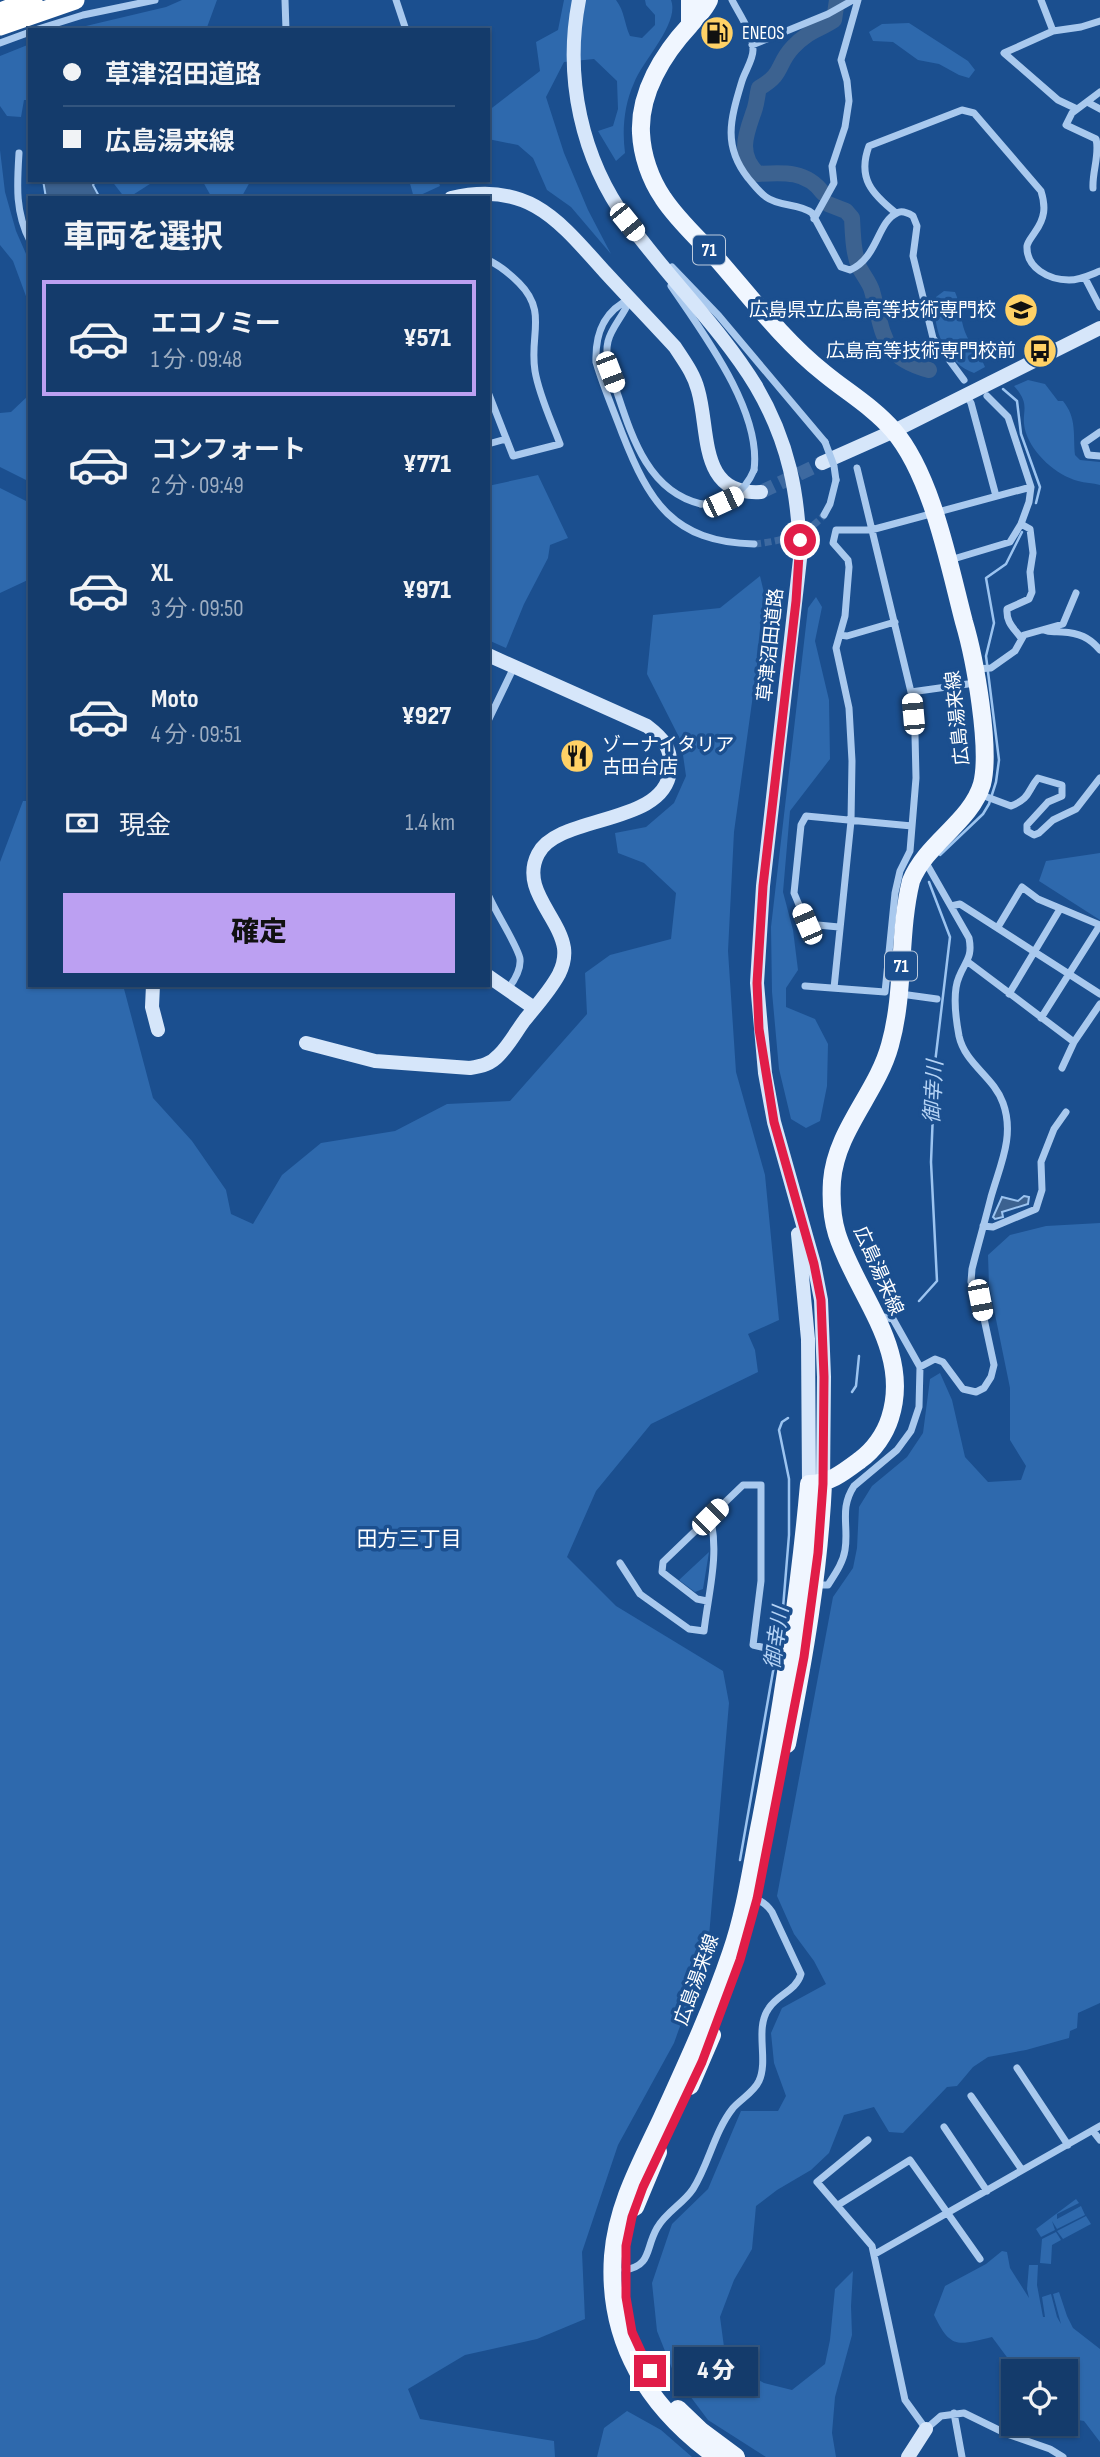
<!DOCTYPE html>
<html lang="ja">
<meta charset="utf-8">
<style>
:root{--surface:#143b6b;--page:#1d4271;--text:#f1f3f6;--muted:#9dadc1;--line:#33557e;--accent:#bca0f2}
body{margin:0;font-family:"Sofia Sans Condensed","Noto Sans JP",sans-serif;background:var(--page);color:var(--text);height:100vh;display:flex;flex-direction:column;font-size:26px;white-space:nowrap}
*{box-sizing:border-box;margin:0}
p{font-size:23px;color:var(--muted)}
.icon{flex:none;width:38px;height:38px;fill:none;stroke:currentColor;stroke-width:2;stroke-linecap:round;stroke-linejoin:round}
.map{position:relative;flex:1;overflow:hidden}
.sheet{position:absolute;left:28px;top:196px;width:462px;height:791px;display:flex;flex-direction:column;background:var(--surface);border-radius:0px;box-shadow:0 2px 5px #0004,0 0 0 2px var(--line)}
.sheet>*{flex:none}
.banner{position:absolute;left:28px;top:28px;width:462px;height:154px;border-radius:0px;box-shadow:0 2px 5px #0004,0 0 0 2px var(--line);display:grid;align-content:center;height:154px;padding:0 35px;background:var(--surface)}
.tools{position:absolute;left:1001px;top:2359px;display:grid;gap:14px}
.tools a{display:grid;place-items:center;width:77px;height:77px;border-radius:0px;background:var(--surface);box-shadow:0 2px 5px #0004,0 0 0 2px var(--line);font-size:35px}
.end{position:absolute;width:32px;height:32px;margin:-16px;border:9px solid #e11d48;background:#fff;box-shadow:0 0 0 4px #fff}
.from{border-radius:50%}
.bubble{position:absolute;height:49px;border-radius:0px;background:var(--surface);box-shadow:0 2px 5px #0004,0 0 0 2px var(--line);font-size:23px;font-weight:800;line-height:49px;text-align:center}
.car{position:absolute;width:21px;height:42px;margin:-21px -10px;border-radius:9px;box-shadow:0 0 5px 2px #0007;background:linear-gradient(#fff 24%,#345 0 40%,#fff 0 76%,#345 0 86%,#fff 0)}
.banner b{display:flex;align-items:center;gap:24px;height:66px;font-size:26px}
.banner b+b{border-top:2px solid var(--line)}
.banner i{width:18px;height:18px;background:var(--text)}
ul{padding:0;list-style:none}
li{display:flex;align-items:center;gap:21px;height:116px;margin:0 14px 10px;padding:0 21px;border:4px solid transparent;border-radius:0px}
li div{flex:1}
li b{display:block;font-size:26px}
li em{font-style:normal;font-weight:800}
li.active{border-color:var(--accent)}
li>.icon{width:63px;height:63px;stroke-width:1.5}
h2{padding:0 35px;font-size:32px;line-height:84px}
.pay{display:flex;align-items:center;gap:18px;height:77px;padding:0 35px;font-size:26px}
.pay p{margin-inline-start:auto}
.primary-button{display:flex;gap:14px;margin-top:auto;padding:14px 35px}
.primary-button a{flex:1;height:80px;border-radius:0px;background:var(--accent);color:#111;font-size:28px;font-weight:800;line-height:80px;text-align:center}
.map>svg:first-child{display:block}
</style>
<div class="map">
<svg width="1100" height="2457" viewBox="0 0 1100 2457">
<rect width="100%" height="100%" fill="#1b4f8f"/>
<path fill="#2e69ad" d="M182,0h35l-11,30h-137l97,-23z
M564,0h52c9,12 8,23 14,36l12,2 13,-13v-10l-9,-10 -1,-5h26c9,23 -28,60 -37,83 -10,22 -12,47 -9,70l-9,8 -18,-30 15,-5 5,-17 -1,-28 -23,-22 -30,3 -18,35 18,56 24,57 23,44 -40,-47 -24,-17 -14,-32 -15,-13 -30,-6v-28l52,-40 -4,-29 22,-12z
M909,23l59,38 7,9 -6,8 -10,-3 -20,-11 -21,-4 -25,-18 -20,-1 -4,-9 13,-8z
M30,44v56h-6l-3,17 -14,-1 -7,-10v-50z
M0,150l5,42 11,39 14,32v44l-17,-46 -13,-16z
M111,180h54l-12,2 -25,16h-3z
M202,180h49l-10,18h-29z
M409,180h29l2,6 -26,12z
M944,291l11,1c6,13 5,27 10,40 5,13 15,22 20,35l-11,6c-30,-11 -43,-47 -38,-76z
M1028,380l17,4 13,17h5c14,17 10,34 12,54l5,5 20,2v23c-7,-2 -15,-2 -22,-4 -22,-6 -45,-27 -52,-48 -7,-21 7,-26 -12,-47z
M30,394v88l-30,-15v-54l11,-1z
M538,475l30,63 -18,7 -2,13 -24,46 -18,44 -18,-8v-154z
M0,488l30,15v76l-30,14z
M760,576l6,25 -32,231 -6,119 8,121 29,103 14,145 -31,14 7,16 3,22 -107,52 -55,67 -29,66 49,49 107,65 6,32 -21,245 -34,95 -56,102 -36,107 3,67 -48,20 -72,16 -57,34 12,30 134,22 1,16h-555v-1595l23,-61h7v184h93l30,113 39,43 34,49 5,24 22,10 29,-49 39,-32 74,-12 52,-27 63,-3 77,-87 -2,-41 25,-18 61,-16 5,-46 -32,-30 -26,-10 -3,-20 31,-6 28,-24 12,-27 -5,-35 -34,-67 6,-59 67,-7z
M816,597l6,10 -7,34 14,59 1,59 -40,52 -7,81 10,38 5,40 -12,18v19l29,12 13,25 -1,42 -7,35 -14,7 -15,-9 -12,-50 -7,-77 -1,-65 37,-319z
M1100,853v67l-61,-39 7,-20z
M1100,1223v780l-22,10 -1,15 -7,3 -1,7 -43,12 -38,7 -15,10 -16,19 -10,1 -44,46 -14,-1 -15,-25 -30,8 -15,38 -18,17 -34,20 -21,16 -4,43 -18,31 -14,37 6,45 38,21 28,7 33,-26 5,-24 5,-51 18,-18 -2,35 1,29 -17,62 -3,36 4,24h-70l-58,-37 -33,-44 -18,-45 -5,-48 20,-59 36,-35 33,-78h37l8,-15 -12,-33 -3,-30 11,-25 44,-24 -12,-23 -20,-27 -17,-38 56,-299 20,-29 4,-20 2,-41 13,-21 35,-29 16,-24 7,-54 10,-6 12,27 13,57 23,25 33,-2 5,-14 -16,-26v-52l-21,-103 -1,-30 22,-20 36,-9z
M709,1552l-6,37 -8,3 -16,-12z
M1076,2199l3,4 -22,11v5l24,-13 4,9 -28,14 -5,-8 3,9 -14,7 -5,-8z
M1086,2216l5,8 -28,15 -6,-8z
M1056,2232l5,8 -9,5 -1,19 -11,-1 2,-24z
M1002,2251l5,1 3,16 19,30 -2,-9 2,-24h9l-1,20 6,32h2l-3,-20 9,-3 6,23 4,7 -8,-30 6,-2 8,24 6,12 27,21v93l-16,-21 -18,-3v-47h-51v-3l-23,-31c-34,8 -41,13 -58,-22l11,-29 41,-22z
M627,2411l34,19 31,27h-95l7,-29z"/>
<path fill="#3c6290" stroke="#9cc4f0" stroke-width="2" d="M43,180h53l-3,5 7,13h-54z
M1024,1196l5,1 -1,7 -26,8 1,5 -8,2 -2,-2 9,-20 16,4z"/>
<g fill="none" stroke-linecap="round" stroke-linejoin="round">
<path stroke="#9cc4f0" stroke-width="2.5" d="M1003,389l14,12 4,33 19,53 -4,16
M940,855l43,-41 6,-10 7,-22 3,-22 -13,-104 8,-33 -8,-45 20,-14 16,-32
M919,1301l18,-20 -6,-119 4,-99 15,-126 -21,-55
M852,1392l4,-6 3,-30
M740,1860l42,-240 7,-85v-56l-10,-49 3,-8 6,-4"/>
<path stroke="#3c6290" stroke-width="16" d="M823,193c-16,-22 -39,-21 -65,-19 -21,-20 -12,-40 -4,-63 3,-8 3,-16 5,-23 26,-15 17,-23 34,-41 15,-16 24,-16 41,-27l3,-20
M828,204l18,7 6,7c1,17 1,33 7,49 4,8 11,16 13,24 12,42 8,66 57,79"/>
<path stroke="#3d69a0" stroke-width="7" stroke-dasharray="7 3.5" stroke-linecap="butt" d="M754,544c27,-3 52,-8 70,-29"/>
<path stroke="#3d69a0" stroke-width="14" stroke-dasharray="14 7" stroke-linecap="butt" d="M761,492l61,-29"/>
<path stroke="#a9c9ee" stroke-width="7" d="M285,0l1,30
M396,0l10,30
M732,0c7,14 21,33 21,50 0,10 -8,21 -11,31 -11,37 -20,64 6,97 6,7 11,14 18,19 13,10 33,6 46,16l29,54 9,3c28,-12 27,-48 47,-57 5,-3 11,0 16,3l4,10 -4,30 20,82 31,42
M1041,0l12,31
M35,30l48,-15 72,-15
M0,43l30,-11
M752,45l76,-31 25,-14
M1087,102l13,7
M1077,109l-19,-9 -54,-47 49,-22 28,-4 19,-6
M19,153c-2,32 -4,59 11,88
M1093,188c-1,-16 7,-34 3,-49l-30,-14 6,-12 28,-21
M896,213c-24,-19 -39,-35 -27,-67l93,-36 12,3 67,78c5,16 4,27 -6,41 -3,5 -7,9 -8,14 -1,22 22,34 42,34 11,0 21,-5 31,-9
M814,219l20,-36 -2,-17 13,-39 4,-26 -2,-20 -6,-21 17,-60
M488,260c13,6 21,13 31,23 29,29 10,52 16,88 4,24 16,49 25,73l-47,12 -25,-64
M672,267l47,49 106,126
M1085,278l15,29
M671,286c32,47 91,125 83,184
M630,299c-26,12 -35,34 -34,63 7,24 17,47 26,71 27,69 51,109 132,111
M630,300c-14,30 -30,34 -20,72 18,49 31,118 91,132
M966,395l5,8 25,93
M1100,432l-16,11 4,12 12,1
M488,444l18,-5
M824,515l6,-11 6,-24
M950,560l60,-18 11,-18 8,-22 2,-15 -23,-70 -21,-21
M1044,630c7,3 11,1 18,2 17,1 27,5 38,18
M840,635l7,1 48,-14
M1021,638c-7,-10 -15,-15 -14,-29l22,-10 3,-7 -2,-20 3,-19 -3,-24 -9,-5
M976,669l15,-1 24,-17 9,-16 39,-11 13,-31
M911,692l64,-9
M488,721l26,-54
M979,794l32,12c20,-8 16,-15 27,-28l24,7v11l-14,6 -21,23v6l7,4 5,-2 14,-13 23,-11 24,-31
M488,894c6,16 31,54 32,65 1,10 -6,22 -12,30
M951,906l9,-2 140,90
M839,927l-32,-3 -13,-31 7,-68 5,-9 106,10
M998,927l24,-40 16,12 62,26 -59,93
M968,962l106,80
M805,986l80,6 10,-99 5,-22 10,-20 6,-73 -1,-43 -4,-43 -54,-224
M834,988l17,-167 1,-60 -3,-53 -13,-60 9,-32 4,-49 -1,-7 -15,-17 3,-13h35l160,-43
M1009,994l51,-85
M908,995l29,4
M1062,1068l12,-26 26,-38
M983,1226l10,1 43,-18 6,-19 -1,-28 13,-33 12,-17
M920,1367l15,-8 8,3 20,27 13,3 8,-4 7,-11 3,-12 -14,-65 -9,-18 1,-13c6,-24 13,-48 19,-72 9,-32 24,-61 12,-94 -9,-26 -38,-39 -44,-67 -3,-16 -7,-43 0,-59 6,-16 14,-19 10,-39l-44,-77
M620,1563l20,31 49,35 15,2c4,-36 16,-78 6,-114
M814,1585h14c7,-11 15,-22 17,-35 4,-24 -6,-41 9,-64l43,-36 14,-19 8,-24 1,-40 -27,-48 -9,-2 -6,2
M707,1601l-10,-2 -35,-27 1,-10 80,-77h18v96l-8,64 37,9
M1017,2068l51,77
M971,2096l51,74
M944,2127l43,64
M1093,2131l7,9
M868,2140l-51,42 55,64 33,154 21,29 15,-13 23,-3 43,21 43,15 13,8
M838,2205l72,-45 70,99
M875,2254l225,-128
M625,2270c27,-5 20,-21 32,-42 9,-16 26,-24 36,-39 16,-25 21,-57 40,-81 8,-9 21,-16 26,-27 10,-22 -5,-52 10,-73 9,-14 27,-17 32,-34l-29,-62c-8,-11 -14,-13 -26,-14
M954,2413l8,44"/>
<path stroke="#d6e6fa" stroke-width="14" d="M579,0c-15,77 2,158 49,222 40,56 92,105 128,164 33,56 43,109 44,173l-37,327 -6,97 8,90 9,49 40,142 7,36 3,77 -1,107
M451,198c78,-18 108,23 154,74 23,25 47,50 70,75 9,14 19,27 23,43 12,41 0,106 63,102
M822,463l72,-32 206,-103
M488,976l46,32
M153,985l-1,22 6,23
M306,1043l69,18 95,7c12,-2 21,-4 29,-13 10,-10 17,-23 25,-34 12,-15 26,-30 35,-47 4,-8 6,-18 5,-26 -5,-32 -44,-59 -26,-94 20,-40 126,-28 132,-83 2,-23 -6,-32 -23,-45l-159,-71
M798,1234l10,105 1,145
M908,2457l18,-28"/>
<path stroke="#f0f6ff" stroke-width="18" d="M709,0c-5,11 -12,16 -19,25 -27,29 -51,68 -49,108 1,22 9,46 22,65 15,23 38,43 56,63 33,38 65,80 105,112 23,19 49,34 69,57 39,45 56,135 71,192 11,37 27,127 18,162 -11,38 -56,59 -71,97 -13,53 -6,111 -21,164 -13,48 -54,85 -58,136 -1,16 0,37 5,53 19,60 75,116 53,184 -5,16 -16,32 -30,42 -16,12 -31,24 -51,24 -10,113 -27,224 -48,335 -9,44 -15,91 -30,134 -19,56 -44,110 -69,165 -21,45 -45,87 -49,138 -6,86 36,152 104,201
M690,25v-25
M787,1744c17,-86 32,-172 36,-260
M690,2086l22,-51
M635,2207l23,-55
M678,2409l23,22 35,26"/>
<path stroke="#fff" stroke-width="19" d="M0,12l33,-12
M0,26l75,-26"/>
<path stroke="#a9c9ee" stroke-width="7" d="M825,442l9,24 2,14
M701,504c25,0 43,-10 53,-34"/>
</g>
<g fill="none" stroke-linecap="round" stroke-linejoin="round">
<path stroke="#e11d48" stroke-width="9" d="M650,2371l-18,-39 -6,-35v-51l6,-29 11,-30 59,-125 38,-102 17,-61 47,-242 14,-104 5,-69 1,-107 -3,-77 -7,-36 -40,-142 -15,-93 -2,-46 6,-97 33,-285 4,-61"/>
</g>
<defs>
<g id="fuel-disc" transform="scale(1.75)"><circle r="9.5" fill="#ffd166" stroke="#1b4f8f"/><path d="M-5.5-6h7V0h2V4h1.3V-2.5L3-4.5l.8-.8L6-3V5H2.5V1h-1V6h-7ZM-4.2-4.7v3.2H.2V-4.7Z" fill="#111"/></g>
<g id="school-disc" transform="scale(1.75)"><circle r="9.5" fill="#ffd166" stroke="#1b4f8f"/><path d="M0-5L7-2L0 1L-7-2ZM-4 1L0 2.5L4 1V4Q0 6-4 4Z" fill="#111"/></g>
<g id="bus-disc" transform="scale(1.75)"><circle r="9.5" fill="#ffd166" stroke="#1b4f8f"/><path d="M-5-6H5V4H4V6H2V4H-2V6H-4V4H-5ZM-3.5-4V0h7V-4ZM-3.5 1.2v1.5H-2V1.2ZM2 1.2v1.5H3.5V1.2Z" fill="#111"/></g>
<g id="restaurant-disc" transform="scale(1.75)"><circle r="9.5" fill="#ffd166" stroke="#1b4f8f"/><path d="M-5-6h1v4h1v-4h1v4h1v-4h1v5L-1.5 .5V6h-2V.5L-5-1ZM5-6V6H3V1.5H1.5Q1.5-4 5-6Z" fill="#111"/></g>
</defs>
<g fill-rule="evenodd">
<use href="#fuel-disc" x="717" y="33"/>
<use href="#school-disc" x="1021" y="310"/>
<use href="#bus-disc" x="1040" y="351"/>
<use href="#restaurant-disc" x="577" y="756"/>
</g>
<g text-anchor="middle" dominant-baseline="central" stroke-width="7" stroke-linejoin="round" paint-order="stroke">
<g fill="#1b4f8f" stroke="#bbcadd" stroke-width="2">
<rect x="693" y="235.5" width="32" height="29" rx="5"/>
<rect x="885" y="951.5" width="32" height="29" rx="5"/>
</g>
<g font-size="18" font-weight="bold" fill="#fff">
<text x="709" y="250">71</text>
<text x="901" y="966">71</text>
</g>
<g font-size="19" fill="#fff" stroke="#1b4f8f" text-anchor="start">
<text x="742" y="33">ENEOS</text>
<text x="996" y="310" text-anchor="end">広島県立広島高等技術専門校</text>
<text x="1016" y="351" text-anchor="end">広島高等技術専門校前</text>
<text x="602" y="745">ゾーナイタリア<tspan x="602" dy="22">古田台店</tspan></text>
</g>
<g font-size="19" fill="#fff" stroke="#1b4f8f">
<text transform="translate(771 645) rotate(-84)">草津沼田道路</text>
<text transform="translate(958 718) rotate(-96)">広島湯来線</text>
<text transform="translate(878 1271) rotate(66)">広島湯来線</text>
<text transform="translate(697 1980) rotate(-70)">広島湯来線</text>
</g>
<g font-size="21" font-style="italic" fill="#b5d3f5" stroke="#1b4f8f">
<text transform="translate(934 1092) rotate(-87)">御幸川</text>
<text transform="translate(777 1638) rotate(-82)">御幸川</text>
</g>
<g font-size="21" fill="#fff" stroke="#1b4f8f">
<text x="409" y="1539">田方三丁目</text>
</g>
</g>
</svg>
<div class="tools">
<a><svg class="icon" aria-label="locate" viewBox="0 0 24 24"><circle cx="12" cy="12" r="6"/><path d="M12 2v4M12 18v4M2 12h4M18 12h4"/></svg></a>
</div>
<i class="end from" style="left:800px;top:540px"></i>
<i class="end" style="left:650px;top:2371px"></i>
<div class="bubble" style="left:674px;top:2347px;width:84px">4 分</div>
<i class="car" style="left:627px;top:222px;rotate:141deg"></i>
<i class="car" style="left:610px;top:372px;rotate:159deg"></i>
<i class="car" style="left:723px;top:502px;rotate:65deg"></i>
<i class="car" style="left:913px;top:714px;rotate:355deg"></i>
<i class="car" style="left:807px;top:924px;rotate:337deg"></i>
<i class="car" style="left:980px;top:1300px;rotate:169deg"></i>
<i class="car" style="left:710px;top:1517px;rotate:45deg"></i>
<div class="banner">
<b><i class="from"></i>草津沼田道路</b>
<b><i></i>広島湯来線</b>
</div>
<section class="sheet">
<h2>車両を選択</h2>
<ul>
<li class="active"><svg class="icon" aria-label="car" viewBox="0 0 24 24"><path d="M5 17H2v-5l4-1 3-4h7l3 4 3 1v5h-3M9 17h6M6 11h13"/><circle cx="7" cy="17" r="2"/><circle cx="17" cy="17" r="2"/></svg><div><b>エコノミー</b><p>1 分 · 09:48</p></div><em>¥571</em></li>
<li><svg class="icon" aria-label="car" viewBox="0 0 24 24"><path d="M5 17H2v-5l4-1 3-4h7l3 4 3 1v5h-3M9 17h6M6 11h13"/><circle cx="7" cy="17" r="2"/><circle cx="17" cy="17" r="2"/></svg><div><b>コンフォート</b><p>2 分 · 09:49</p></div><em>¥771</em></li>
<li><svg class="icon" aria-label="car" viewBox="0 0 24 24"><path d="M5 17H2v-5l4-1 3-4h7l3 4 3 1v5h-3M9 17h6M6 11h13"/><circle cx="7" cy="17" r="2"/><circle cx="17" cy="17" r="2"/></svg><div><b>XL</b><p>3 分 · 09:50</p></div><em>¥971</em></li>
<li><svg class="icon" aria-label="car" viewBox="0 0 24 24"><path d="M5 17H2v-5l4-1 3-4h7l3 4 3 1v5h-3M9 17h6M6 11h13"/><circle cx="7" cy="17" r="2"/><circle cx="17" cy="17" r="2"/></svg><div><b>Moto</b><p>4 分 · 09:51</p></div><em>¥927</em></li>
</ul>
<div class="pay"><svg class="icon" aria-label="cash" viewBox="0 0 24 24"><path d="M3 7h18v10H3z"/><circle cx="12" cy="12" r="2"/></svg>現金<p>1.4 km</p></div>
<div class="primary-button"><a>確定</a></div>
</section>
</div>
